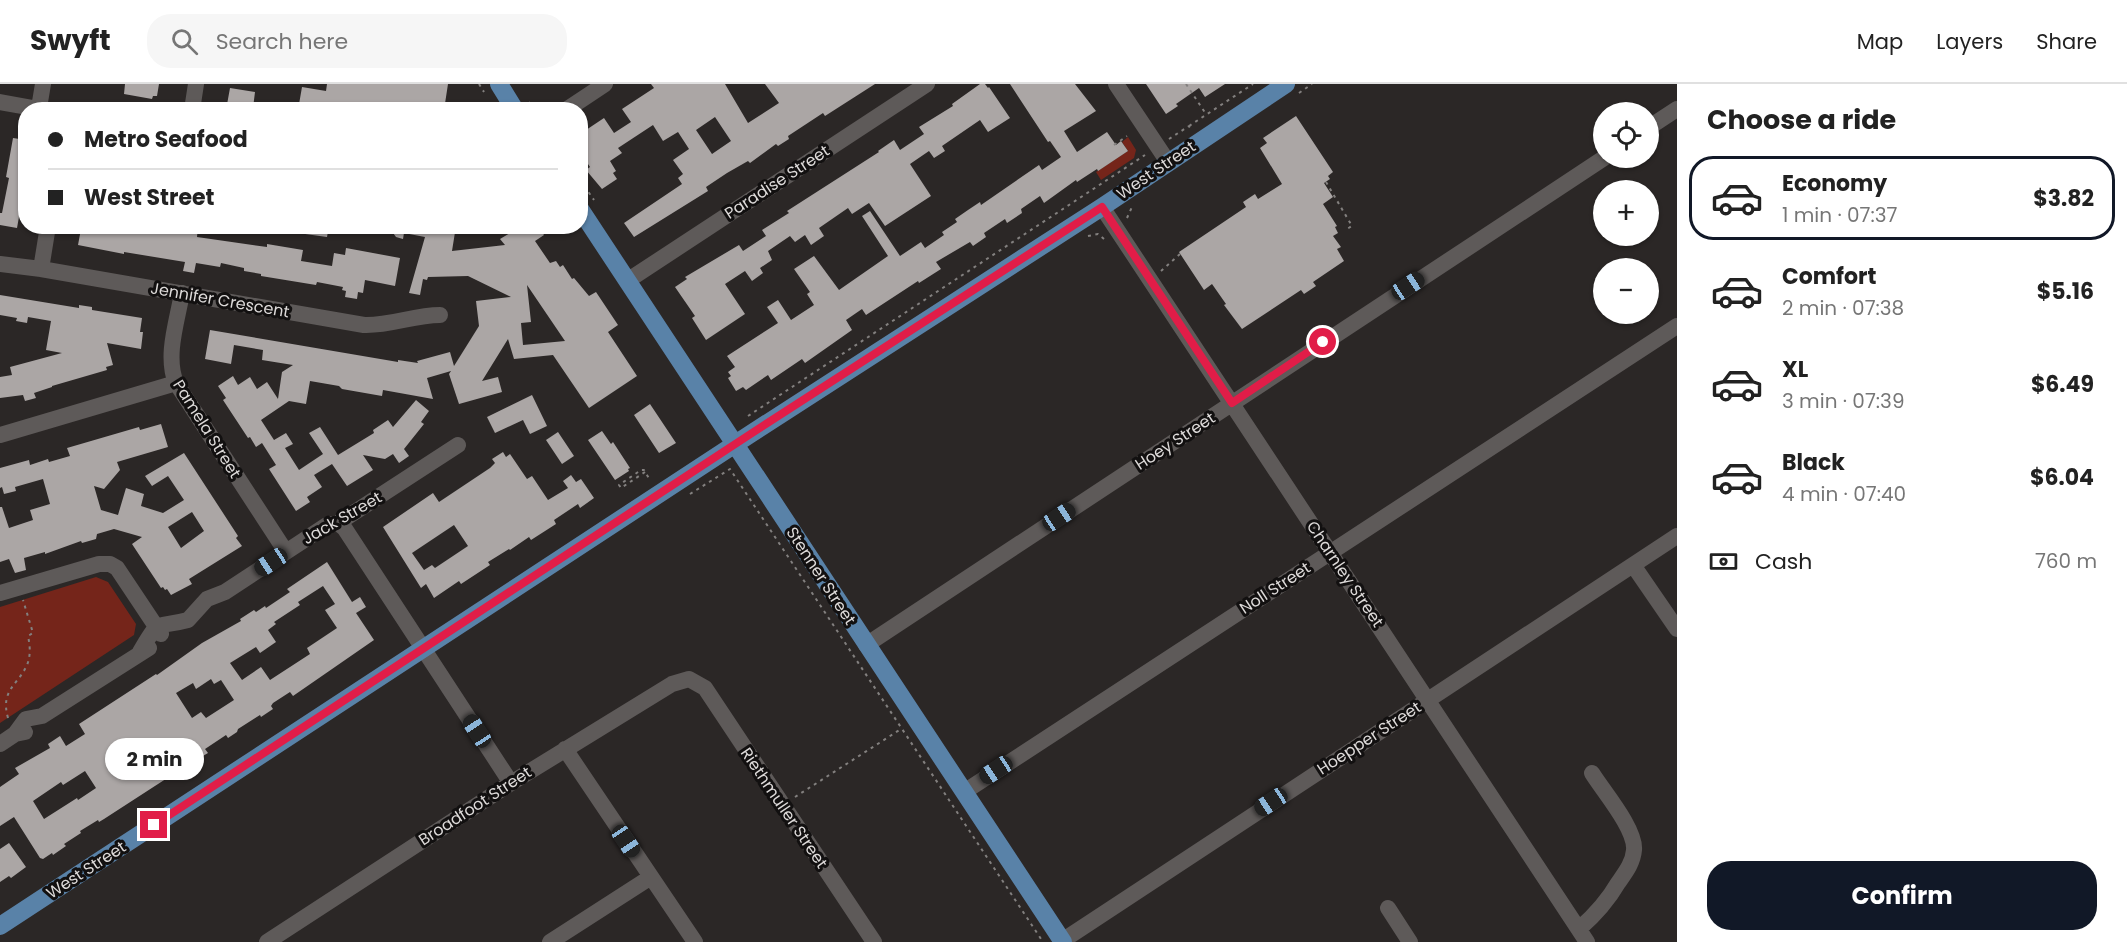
<!DOCTYPE html>
<meta charset="utf-8">
<style>
:root{--surface:#fff;--page:#f6f6f6;--text:#222;--muted:#767676;--line:#e0e0e0;--accent:#111827}
body{margin:0;font-family:Poppins,sans-serif;background:var(--page);color:var(--text);height:100vh;display:flex;flex-direction:column;font-size:22px;white-space:nowrap}
*{box-sizing:border-box;margin:0}
p{font-size:20px;color:var(--muted)}
.icon{flex:none;width:33px;height:33px;fill:none;stroke:currentColor;stroke-width:2;stroke-linecap:round;stroke-linejoin:round}
.map{position:relative;flex:1;overflow:hidden}
.sheet{display:flex;flex-direction:column;background:var(--surface);width:450px}
.sheet>*{flex:none}
.hud{position:absolute;left:18px;top:18px;width:570px;height:132px;border-radius:24px;box-shadow:0 2px 4px #0004;display:grid;align-content:center;height:132px;padding:0 30px;background:var(--surface)}
.fabs{position:absolute;left:1593px;top:18px;display:grid;gap:12px}
.fabs a{display:grid;place-items:center;width:66px;height:66px;border-radius:50%;background:var(--surface);box-shadow:0 2px 4px #0004;font-size:30px}
.end{position:absolute;width:27px;height:27px;margin:-14px;border:8px solid #e11d48;background:#fff;box-shadow:0 0 0 3px #fff}
.from{border-radius:50%}
.bubble{position:absolute;height:42px;border-radius:21px;background:var(--surface);box-shadow:0 2px 4px #0004;font-size:20px;font-weight:700;line-height:42px;text-align:center}
.car{position:absolute;width:18px;height:36px;margin:-18px -9px;border-radius:8px;box-shadow:0 0 4px 2px #0007;background:linear-gradient(#222 24%,#8ab4d8 0 40%,#222 0 76%,#8ab4d8 0 86%,#222 0)}
.hud b{display:flex;align-items:center;gap:21px;height:57px;font-size:22px}
.hud b+b{border-top:2px solid var(--line)}
.hud i{width:15px;height:15px;background:var(--text)}
ul{padding:0;list-style:none}
li{display:flex;align-items:center;gap:18px;height:84px;margin:0 12px 9px;padding:0 18px;border:3px solid transparent;border-radius:24px}
li div{flex:1}
li b{display:block;font-size:22px}
li em{font-style:normal;font-weight:700}
li.selected{border-color:var(--accent)}
li>.icon{width:54px;height:54px;stroke-width:1.5}
h2{padding:0 30px;font-size:27px;line-height:72px}
.pay{display:flex;align-items:center;gap:15px;height:66px;padding:0 30px;font-size:22px}
.pay p{margin-inline-start:auto}
.action{display:flex;gap:12px;margin-top:auto;padding:12px 30px}
.action a{flex:1;height:69px;border-radius:24px;background:var(--accent);color:#fff;font-size:24px;font-weight:700;line-height:69px;text-align:center}
header{display:flex;align-items:center;gap:36px;box-sizing:border-box;height:84px;padding:0 30px;background:var(--surface);border-bottom:2px solid var(--line)}
header strong{font-size:28px}
nav{display:flex;gap:33px;margin-inline-start:auto;font-size:21px}
.search{width:420px;height:54px;background:var(--page);display:flex;align-items:center;gap:15px;box-sizing:border-box;padding:0 21px;border-radius:24px;color:var(--muted);font-size:22px}
main{display:flex;flex:1;min-height:0}
.map>svg:first-child{display:block}
</style>
<header>
<strong>Swyft</strong>
<div class="search"><svg class="icon" aria-label="search" viewBox="0 0 24 24"><circle cx="10" cy="10" r="6"/><path d="M15 15l6 6"/></svg>Search here</div>
<nav><a>Map</a><a>Layers</a><a>Share</a></nav>
</header>
<main>
<div class="map">
<svg width="1677" height="858" viewBox="0 0 1677 858">
<rect width="100%" height="100%" fill="#2b2726"/>
<path fill="#75251a" d="M1128,53l8,13 -2,8 -33,22 -5,-8 32,-21 -6,-9z
M96,493l12,5 28,42 -2,11 -134,88v-116z"/>
<path fill="#aba6a5" fill-rule="evenodd" d="M125,0h34l-2,12h-4l-1,3 -28,-5z
M327,0h121l-4,26h-146l4,-23 24,4z
M651,0h74l23,39 31,-20 -14,-19h110l-50,32 -2,-3 -35,23 1,3 -11,7 -2,-2 -26,19 -2,-2 -21,12 -21,14 2,4 -74,46 -10,-14 58,-39 -4,-6 5,-4 -10,-14 16,-11 -11,-17 -15,9 -10,-16 -35,23 4,5 -12,8 6,10 -3,2 4,6 -15,10 -16,-19 4,-3 -10,-15v-18l24,-16 10,15 17,-11 -9,-13 32,-21zM715,33l16,24 -19,13 -16,-24z
M980,0h5l3,4 1,-1 21,31 -22,14 -8,-12 -38,26 3,5 -11,7 -5,-7 -19,13 21,32 -46,30 -16,-23 -17,11 -4,-6 -29,20 5,8 -13,9 -6,-10 -10,7 -5,-6 -22,15 4,9 -12,8 3,5 -11,8 -7,-10 -20,13 20,30 -39,26 -14,-22 3,-2 -20,-29 12,-8 -2,-2 54,-32 4,6 23,-15 -4,-6 27,-17 -2,-2 92,-59 -1,-1 16,-11 6,10 24,-16 -5,-7 34,-21 -1,-2z
M1010,0h65l21,27 -32,20 13,21 30,-20 9,13 5,-4 7,10 -30,20 -1,-2 -20,13 -1,-2 -32,23 -4,-7 -19,13 1,4 -15,10 -2,-4 -21,14 2,4 -13,9 -3,-4 -34,20 5,7 -22,14 -1,-2 -52,34 -4,-6 -16,11 6,10 -47,33 -3,-4 -31,21 -3,-5 -22,15 -3,-3 -7,4 -8,-13 3,-2 -3,-4 7,-5 -8,-11 51,-33 -11,-16 11,-7 13,20 23,-15 -7,-11 3,-2 -16,-23 20,-13 25,34 49,-34 -26,-40 8,-5 30,45 21,-14 4,6 19,-13 -2,-3 15,-10 -2,-3 13,-9 12,-8 1,3 58,-40 3,5 19,-13 -11,-16 -2,1z
M1146,0h79l-20,13 -6,-9 -23,16 2,2 -12,8z
M230,4l25,4 -2,16 -5,-1v3h-22z
M1296,32l37,56 -5,4 2,3 -6,4 9,14 -10,7 14,22 -2,1 3,6 -5,3 8,11 -4,2 7,12 -31,21 3,4 -12,8 -3,-4 -59,39 -18,-24 2,-1 -14,-20 -8,6 -25,-38 67,-45 -3,-5 12,-8 3,5 24,-15 -22,-36 7,-5 -4,-5z
M13,54l13,2v38l-9,50 -17,-3v-12h2l7,-35 -3,-1z
M87,142h111l-1,11 70,10v-3l36,6 -2,11 31,5 2,-13 11,2 1,-7 54,10 -5,28 -30,-6 -2,13 -5,-1 -1,7 -12,-2 1,-6 -4,-1 1,-3 -26,-5 -1,3 -55,-9v-2l-17,-3v-3l-23,-5 -1,4 -24,-4 -2,10 -11,-2 2,-9 -61,-10v2l-46,-9 3,-16 6,1z
M299,142h30l-2,11 -29,-4z
M388,142h68l-4,25 53,-6 -5,-6 10,-6 11,-7h17l6,9 -9,6 15,22 6,-2 4,6 3,-2 9,14 2,-1 15,18 7,-4 22,33 -10,7 29,44 -48,32 -36,-53 -39,4 -6,-20 -26,42 16,-4 4,15 -43,12 -10,-30 2,-3 -24,7 6,21 -50,-9 -1,6 -40,-7 -3,-3 -29,-5 -4,23 -17,-3 -28,19 13,20 12,-7 7,11 -8,4 14,22 24,-16 -14,-21 11,-6 18,28 36,-22 -1,-3 15,-10 5,7 23,-27 13,11 -8,11 3,2 -20,25 5,7 -10,7 -6,-9 -8,5 -22,-4 10,15 -26,16 -15,-22 -18,11 8,12 -15,10 3,5 -14,9 -27,-42 7,-4 -14,-22 -6,4 -6,-10 -2,1 -25,-38 3,-2 -8,-12 15,-10 5,9 12,-8 7,12 10,-7 11,17 4,-27 11,-7 -31,-5 1,-10 -29,-5 -3,19 -26,-5 5,-29 188,32v-2l20,3 -1,-2 33,-9 4,14 25,-40 -3,-25 35,-4 -43,-21 -40,1 -1,3 -4,-1 -3,16 -11,-2 16,-56 -21,-4 -1,6 -7,-2zM527,201l38,56 -42,4 -2,-22 10,-1z
M0,211l79,13v-3l13,2v3l50,8 -2,14h3l-2,17 -34,-6 6,22 -7,2 1,3 -55,16v1l-18,6 2,5 -11,3 -2,-6 -23,3v-21l12,-2 -2,-8 52,-14 -16,-3 5,-29 -23,-4 -1,6 -11,-2 1,-3 -17,-3z
M532,311l15,31 -17,8 -7,-14 -28,13 -8,-16z
M650,320l26,39 -17,10 -25,-38z
M161,340l7,23 -51,15 3,8 -16,19 -10,-3 7,24 17,5 8,-27 18,6 -3,12 22,7 21,-13 -16,-24 -16,10 -7,-10 39,-23 54,83 -2,2 6,8 -53,33 3,5 -21,11 -4,-6 -2,1 -2,-3 -2,1 -29,-44 10,-7 -28,-8 -17,5 -1,5 -14,4 -1,-2 -36,13v-2l-21,6 2,12 -11,3 -6,-14 -9,3v-55h2l7,21 24,-8 -3,-10 20,-6 -7,-25 -28,8 1,4 -12,3 -2,-7 -2,1v-20l29,-8 1,5 18,-6 1,3 21,-6 -3,-8 72,-21 1,3zM192,428l12,19 -23,17 -13,-21z
M602,347l9,13 2,-2 17,26 -2,1 1,2 -14,9 -27,-40z
M558,348l16,24 -12,8 -16,-24z
M503,368l3,5 4,-3 17,25 5,-3 16,24 20,-12 -5,-7 8,-6 5,7 5,-3 13,19 -14,10 -2,-4 -24,16 2,4 -25,16 -2,-3 -19,13 -1,-1 -21,13 2,3 -29,19 -2,-3 -25,17 -8,-14 -5,4 -38,-61 50,-34 6,9 51,-34 5,-5 -3,-4zM454,441l14,21 -33,22 -3,-3 -8,5 -12,-17z
M327,478l25,40 8,-5 6,10 -10,6 18,27 -81,56 -3,-4 -17,11 -2,3 2,3 -12,8 -1,-2 -22,14 -1,3 -9,6 -2,-3 -21,14 3,4 -12,7 -3,-4 -20,13 2,4 -71,46 -5,3 -1,-2 -18,11 1,2 -17,11 2,2 -13,9 -1,-2 -9,6 -3,-1 -26,-41 -14,9v-39l19,-13 -4,-6 35,-20 -2,-4 12,-8 6,10 19,-12 -6,-10 77,-50 1,1 45,-32 39,-22 -1,-2 14,-9 2,2 9,-6 1,2 24,-16 -3,-3zM323,502l12,18 -10,6 12,18 -30,20 3,6 -40,26 -9,-13 -19,13 -12,-17 26,-16 4,6 16,-11 -8,-12 8,-6 -2,-2 26,-17 -2,-3zM211,595l3,5 7,-4 13,20 -28,18 -5,-6 -9,6 -16,-25 17,-10 3,6zM85,687l11,17 -18,12 -1,-2 -33,21 -11,-18 28,-19 2,3z
M9,759l17,24 -15,11 -2,-2 -9,6v-33z"/>
<g fill="none" stroke-linecap="round" stroke-linejoin="round">
<path stroke="#83807f" stroke-width="2" stroke-dasharray="3 4.5" stroke-linecap="butt" d="M479,0l5,8
M1186,0l20,30
M1299,9l13,-9
M529,18l5,8
M1189,42l64,-42
M1169,55l20,-13 2,3
M1114,61l13,-9
M580,96l14,20
M1326,98l26,44 -5,3
M1127,134l5,-11
M1088,152l10,-2 6,5
M1161,187l19,-17
M748,332l397,-261
M645,388l-24,16 -2,-3 22,-15h3l6,10
M690,410l40,-25 313,473
M8,634c-8,-28 10,-33 19,-53 4,-10 3,-19 1,-29l5,-3 -10,-33
M795,713l106,-68"/>
<path stroke="#5e5a59" stroke-width="16" d="M1116,0l52,78
M0,18l44,8
M39,24l4,-24
M192,26l4,-26
M566,26l39,-26
M1648,44l29,-19
M1102,123l485,735
M0,180l41,5 323,56c26,1 50,-10 76,-10
M41,185l7,-43
M627,197l300,-197
M182,209c-5,29 -17,63 -6,90l110,169
M0,351l176,-52
M338,439l7,6 166,254
M1633,481l44,64
M0,509l99,-29h11l7,4 44,66
M866,561l738,-487
M140,568c20,-35 14,-23 48,-32l19,-21 18,-7 102,-67 11,-2 120,-78
M15,650l11,-15 16,-3 107,-68
M0,660l15,-10 10,-2
M565,665l130,193
M964,708l713,-466
M1388,824l22,34
M1579,845c16,-14 28,-27 39,-46 7,-10 15,-20 16,-33 2,-21 -31,-59 -42,-77
M1062,857l615,-405
M267,858l244,-159 161,-99 17,-5 16,9 169,254
M550,858l101,-65"/>
<path stroke="#5982a8" stroke-width="18" d="M499,0l16,26
M580,125l483,733
M0,842l749,-491 353,-228 184,-123"/>
</g>
<g fill="none" stroke-linecap="round" stroke-linejoin="round">
<path stroke="#e11d48" stroke-width="8" d="M154,741l595,-390 353,-228 130,196 91,-61"/>
</g>
<g text-anchor="middle" dominant-baseline="central" stroke-width="6" stroke-linejoin="round" paint-order="stroke">
<g font-size="16" fill="#dddad9" stroke="#121010">
<text transform="translate(1156 86) rotate(-34)">West Street</text>
<text transform="translate(777 98) rotate(-33)">Paradise Street</text>
<text transform="translate(220 216) rotate(10)">Jennifer Crescent</text>
<text transform="translate(207 345) rotate(58)">Pamela Street</text>
<text transform="translate(1175 357) rotate(-33)">Hoey Street</text>
<text transform="translate(342 434) rotate(-30)">Jack Street</text>
<text transform="translate(1345 490) rotate(56)">Charnley Street</text>
<text transform="translate(821 492) rotate(57)">Stenner Street</text>
<text transform="translate(1275 504) rotate(-33)">Noll Street</text>
<text transform="translate(1369 654) rotate(-33)">Hoepper Street</text>
<text transform="translate(475 722) rotate(-33)">Broadfoot Street</text>
<text transform="translate(784 724) rotate(56)">Riethmuller Street</text>
<text transform="translate(86 786) rotate(-33)">West Street</text>
</g>
</g>
</svg>
<div class="fabs">
<a><svg class="icon" aria-label="locate" viewBox="0 0 24 24"><circle cx="12" cy="12" r="6"/><path d="M12 2v4M12 18v4M2 12h4M18 12h4"/></svg></a>
<a>+</a>
<a>−</a>
</div>
<i class="end from" style="left:1323px;top:258px"></i>
<i class="end" style="left:154px;top:741px"></i>
<div class="bubble" style="left:105px;top:654px;width:99px">2 min</div>
<i class="car" style="left:1408px;top:202px;rotate:57deg"></i>
<i class="car" style="left:1059px;top:433px;rotate:57deg"></i>
<i class="car" style="left:271px;top:478px;rotate:237deg"></i>
<i class="car" style="left:477px;top:647px;rotate:327deg"></i>
<i class="car" style="left:996px;top:686px;rotate:237deg"></i>
<i class="car" style="left:1271px;top:718px;rotate:237deg"></i>
<i class="car" style="left:626px;top:757px;rotate:146deg"></i>
<div class="hud">
<b><i class="from"></i>Metro Seafood</b>
<b><i></i>West Street</b>
</div>
</div>
<section class="sheet">
<h2>Choose a ride</h2>
<ul>
<li class="selected"><svg class="icon" aria-label="car" viewBox="0 0 24 24"><path d="M5 17H2v-5l4-1 3-4h7l3 4 3 1v5h-3M9 17h6M6 11h13"/><circle cx="7" cy="17" r="2"/><circle cx="17" cy="17" r="2"/></svg><div><b>Economy</b><p>1 min · 07:37</p></div><em>$3.82</em></li>
<li><svg class="icon" aria-label="car" viewBox="0 0 24 24"><path d="M5 17H2v-5l4-1 3-4h7l3 4 3 1v5h-3M9 17h6M6 11h13"/><circle cx="7" cy="17" r="2"/><circle cx="17" cy="17" r="2"/></svg><div><b>Comfort</b><p>2 min · 07:38</p></div><em>$5.16</em></li>
<li><svg class="icon" aria-label="car" viewBox="0 0 24 24"><path d="M5 17H2v-5l4-1 3-4h7l3 4 3 1v5h-3M9 17h6M6 11h13"/><circle cx="7" cy="17" r="2"/><circle cx="17" cy="17" r="2"/></svg><div><b>XL</b><p>3 min · 07:39</p></div><em>$6.49</em></li>
<li><svg class="icon" aria-label="car" viewBox="0 0 24 24"><path d="M5 17H2v-5l4-1 3-4h7l3 4 3 1v5h-3M9 17h6M6 11h13"/><circle cx="7" cy="17" r="2"/><circle cx="17" cy="17" r="2"/></svg><div><b>Black</b><p>4 min · 07:40</p></div><em>$6.04</em></li>
</ul>
<div class="pay"><svg class="icon" aria-label="cash" viewBox="0 0 24 24"><path d="M3 7h18v10H3z"/><circle cx="12" cy="12" r="2"/></svg>Cash<p>760 m</p></div>
<div class="action"><a>Confirm</a></div>
</section>
</main>
